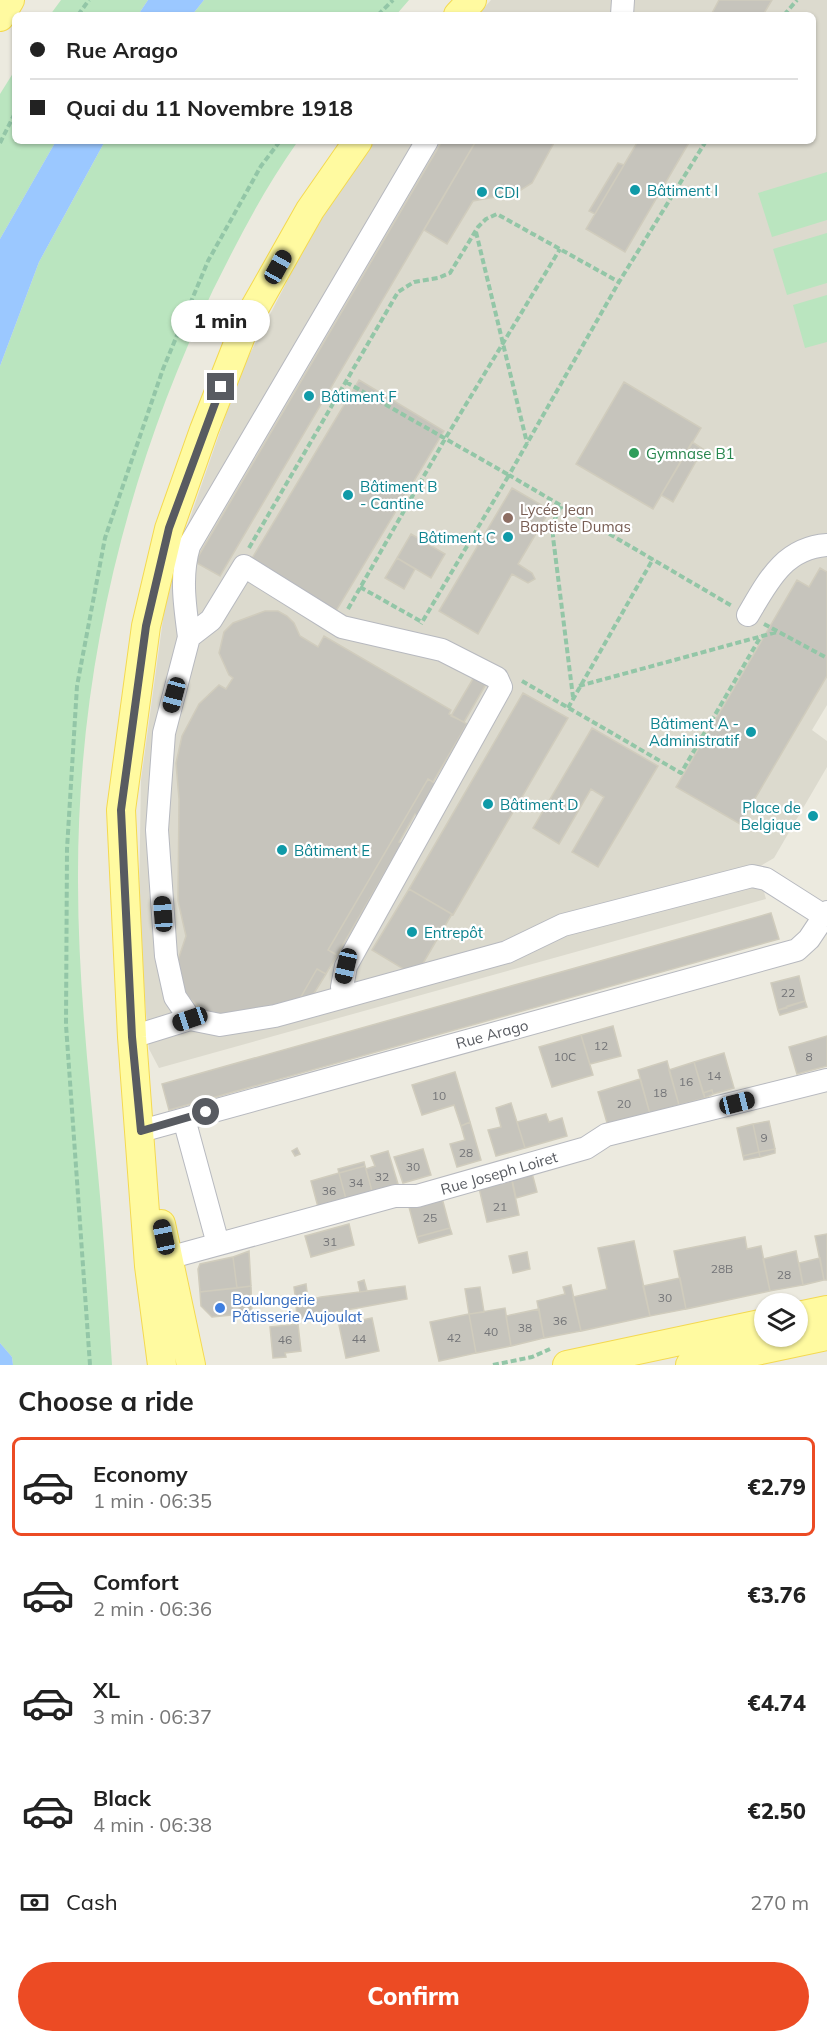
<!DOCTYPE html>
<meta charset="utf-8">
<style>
:root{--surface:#fff;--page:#f2f2f2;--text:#222;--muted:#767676;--line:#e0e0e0;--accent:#ec4b24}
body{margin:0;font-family:Mulish,sans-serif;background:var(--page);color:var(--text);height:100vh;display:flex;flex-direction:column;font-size:22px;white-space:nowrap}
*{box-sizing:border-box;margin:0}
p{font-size:20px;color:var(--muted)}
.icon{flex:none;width:33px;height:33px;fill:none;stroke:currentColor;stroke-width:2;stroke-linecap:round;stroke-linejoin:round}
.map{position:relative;height:1365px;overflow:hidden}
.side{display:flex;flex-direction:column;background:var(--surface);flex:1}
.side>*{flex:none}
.guide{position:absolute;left:12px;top:12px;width:804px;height:132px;border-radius:9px;box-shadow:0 2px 4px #0004;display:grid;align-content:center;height:132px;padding:0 18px;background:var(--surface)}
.controls{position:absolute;left:754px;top:1293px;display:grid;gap:12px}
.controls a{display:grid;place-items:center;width:54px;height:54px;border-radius:50%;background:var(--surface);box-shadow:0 2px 4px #0004;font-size:30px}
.end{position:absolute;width:27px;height:27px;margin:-14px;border:8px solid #585b61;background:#fff;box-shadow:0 0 0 3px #fff}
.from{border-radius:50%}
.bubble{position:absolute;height:42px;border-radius:21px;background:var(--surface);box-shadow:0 2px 4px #0004;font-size:20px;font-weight:800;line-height:42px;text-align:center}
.car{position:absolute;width:18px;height:36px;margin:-18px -9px;border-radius:8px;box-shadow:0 0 4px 2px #0007;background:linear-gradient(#222 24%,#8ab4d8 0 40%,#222 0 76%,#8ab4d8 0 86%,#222 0)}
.guide b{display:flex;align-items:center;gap:21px;height:57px;font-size:22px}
.guide b+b{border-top:2px solid var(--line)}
.guide i{width:15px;height:15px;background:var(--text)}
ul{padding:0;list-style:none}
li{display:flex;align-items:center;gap:18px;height:99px;margin:0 12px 9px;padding:0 6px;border:3px solid transparent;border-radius:9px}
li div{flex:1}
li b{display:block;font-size:22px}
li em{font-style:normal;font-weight:800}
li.on{border-color:var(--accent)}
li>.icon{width:54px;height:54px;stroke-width:1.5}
h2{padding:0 18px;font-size:27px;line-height:72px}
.pay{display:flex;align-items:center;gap:15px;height:66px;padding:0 18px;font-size:22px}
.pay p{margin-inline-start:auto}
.primary-button{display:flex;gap:12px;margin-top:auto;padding:12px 18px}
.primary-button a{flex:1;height:69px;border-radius:36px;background:var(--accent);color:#fff;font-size:24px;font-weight:800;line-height:69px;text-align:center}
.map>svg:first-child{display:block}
</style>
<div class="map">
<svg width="827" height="1365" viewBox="0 0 827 1365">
<rect width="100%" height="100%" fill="#eceadf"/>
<path fill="#dcdace" d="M491,0h336v705l-15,25 15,11v26l-53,91 -17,10 9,31 -607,169 -10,-19 -7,-85 -3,-64 2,-120 23,-168 15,-62 62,-179 57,-111 32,-55 45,-64h438v-126h-335z"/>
<path fill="#bae5bf" d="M61,0h87l-10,15h-88z
M204,0h205l-13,15h-204z
M15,70v71h41l-56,98v-145z
M105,141h193c-34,48 -59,97 -85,149 -89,186 -136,386 -135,592 0,98 11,195 20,292 6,64 10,127 14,191h-99l-1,-8 -12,-14v-977l39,-104z
M827,172v48l-55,17 -14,-44z
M827,233v50l-40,12 -14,-46z
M827,295v47l-22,6 -12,-43z"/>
<path fill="#9bc8ff" d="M148,0h56l-12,15h-54z
M56,141h49l-66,121 -39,104v-127z
M0,1343l12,14 1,8h-13z"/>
<path fill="#c6c4bc" stroke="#d0ccbd" stroke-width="1.5" d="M719,0h53l-9,15h-52z
M442,141h34l-256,435 -25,-14z
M476,141h79l-23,42 -16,10 -43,8 -26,43 -23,-14z
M638,141h52l-65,111 -39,-23z
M618,163l6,2 -29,49 -6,-3z
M359,380l85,51 -108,180 -85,-51z
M624,382l77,46 -48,81 -77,-45z
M692,442l11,7 -30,53 -12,-7z
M512,488l38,22 -32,54 14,9 3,6 -7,4 -16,-9 -34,60 -39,-23z
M411,534l34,20 -14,24 -34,-20z
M397,558l18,11 -11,20 -19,-11z
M820,568l7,4v104l-87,148 -64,-37 121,-207 12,7z
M265,611h13l9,5 7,7 6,13 18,11 6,-11 127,74 -2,4 18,10 -34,58 -5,-3 -100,171 9,5 -11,19 -9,-5 -19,33 -76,15 -16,-5 -17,-14 -6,-8 -6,-27 9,-27 -8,-35 1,-102 -3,-36 6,-27 17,-32 20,-19 7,4 7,-11 -4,-3 -10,-22 5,-21 9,-9z
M477,672l12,7 -25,43 -13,-6z
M523,693l45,25 -115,197 -44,-26z
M592,728l66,38 -60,101 -26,-15 32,-55 -13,-8 -32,55 -26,-16z
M428,779l9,6 -19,31 -3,-2 -16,28 3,1 -65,112 -9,-5z
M409,889l43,25 -30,51 -17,5 -33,-20z
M771,913l8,26 -610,171 -7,-26z
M317,969l9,5 -15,24 -13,4z
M799,976l6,25 -27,9 -7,-27z
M805,1001l2,6 -27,8 -2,-5 9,-2v-2z
M613,1026l8,30 -31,8 -9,-29z
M581,1035l12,40 -41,12 -13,-40z
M827,1036v30l-30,8 -8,-27z
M724,1053l10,35 -21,6 -1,-4 -9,3 -9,-31z
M667,1061l12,44 -29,9 -12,-44z
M694,1062l11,36 -26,7 -10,-35z
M455,1072l15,50 -9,4 -7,-21 -32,10 -10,-30z
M640,1079l10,35 -42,12 -10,-34z
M712,1090l1,4 -8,4 -2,-5z
M511,1103l14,45 -29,8 -8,-26 13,-3 -5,-19z
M546,1114l3,8 13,-4 5,18 -42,12 -8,-26z
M769,1121l6,28 -16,3 -6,-28z
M470,1122l11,38 -24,7 -7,-23 15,-4 -4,-14z
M753,1124l6,28 -16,4 -6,-28z
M297,1148l3,6 -5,2 -3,-5z
M423,1149l8,26 -28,8 -9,-26z
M775,1149v4l-15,4 -1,-5z
M388,1151l10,33 -26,7 -6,-22 9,-3 -4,-10z
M759,1152l1,5 -16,3 -1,-4z
M364,1162l1,4 -26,7 -1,-4z
M365,1166l7,25 -26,8 -7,-26z
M339,1173l7,26 -28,8 -7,-26z
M532,1173l5,19 -21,6 -4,-19z
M512,1181l7,34 -32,7 -8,-34z
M442,1198l8,30 -33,9 -8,-30z
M349,1224l5,21 -43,12 -6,-21z
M450,1228l2,6 -33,9 -2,-6z
M827,1234v46h-3l-9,-44z
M745,1237l2,12 14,-3 9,45 -84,18 -12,-58z
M634,1241l16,75 -69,15 -8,-34 34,-8 -9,-41z
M249,1251l2,35 -14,2 -4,-31z
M796,1251l7,34 -33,6 -7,-32z
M527,1252l3,17 -17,4 -4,-17z
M233,1257l4,31 -37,4 -2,-23 2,-5z
M820,1258l4,22 -21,5 -4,-22z
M680,1278l6,31 -36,7 -7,-30z
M364,1280l3,11 -7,1 -2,-10z
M306,1284l2,16 -12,3 -2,-16z
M571,1285l10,46 -37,7 -7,-37 28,-7 -2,-7z
M251,1286l1,27 -40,4 -11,-11 -1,-14z
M405,1286l2,13 -110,20 -1,-16 25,-6z
M480,1287l4,25 -15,2 -4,-25z
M505,1308l6,38 -35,7 -7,-39z
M539,1309l5,29 -33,8 -5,-30z
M469,1314l7,39 -37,8 -9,-39z
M372,1318l7,33 -33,7 -7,-33z
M298,1324l3,27 -16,2 1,4 -13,1 -3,-31z"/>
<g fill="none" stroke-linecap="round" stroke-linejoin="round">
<g stroke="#b7b9bf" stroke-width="24">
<path id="minor" d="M622,15l1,-15
M748,615c20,-34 36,-67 79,-70
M189,637c-4,-30 -9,-61 0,-91l238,-405
M190,1019l30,6 55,-9 232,-64 56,-27 189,-49 14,3 58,37
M132,1037l58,-18 -15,-22 -9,-41 -9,-126 7,-97 25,-96 22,-17 33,-54 98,61 100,23 55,28 4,9 -155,279 -4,21 1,10
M184,1119l34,125
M141,1131l656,-181 12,-11 18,-27
M168,1258l227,-62h22l169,-48 20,-13 221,-55"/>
</g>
<g stroke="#f4d950" stroke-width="30">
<path id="major" d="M458,15l14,-15
M0,17l10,-17
M161,1224l30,141
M798,1316l29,-6
M162,1365l-13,-99 -17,-229 -11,-227 25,-184 23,-97 35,-99 42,-107 64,-113 48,-69
M567,1365l198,-42
M690,1365l137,-29"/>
</g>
<path stroke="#93c6a7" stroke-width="4" stroke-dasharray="6 3" stroke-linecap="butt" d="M78,15l11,-15
M378,15l15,-15
M784,15l13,-15
M706,141l-87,141 -110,193 223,131
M0,143l15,-30
M476,232l51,211
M346,382l163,93 -88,149
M561,506l-8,17v14l20,160
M249,548l149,-256 16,-10 24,-4 12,-5 28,-46 8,-8 11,-5 122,68
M360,587l62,35
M348,609l97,-170 115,-190
M764,624l63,34
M522,681l159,92 80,-137
M579,686l198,-54
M568,708l85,-149
M90,1365l-24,-340 1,-176 10,-163 28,-148 58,-169 45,-108 53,-95 19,-25
M493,1365l39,-8 18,-8"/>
<use href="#minor" stroke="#fff" stroke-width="22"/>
<use href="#major" stroke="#fffaa0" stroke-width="28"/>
</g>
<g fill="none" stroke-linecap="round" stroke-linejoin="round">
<path stroke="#585b61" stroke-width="8" d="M206,1112l-65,19 -9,-94 -11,-227 25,-184 23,-98 52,-141"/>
</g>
<g fill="#0f9aa8" stroke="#fff" stroke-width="2">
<circle cx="635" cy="190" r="6"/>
<circle cx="482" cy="192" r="6"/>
<circle cx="309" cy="396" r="6"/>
<circle cx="348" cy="495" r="6"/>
<circle cx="508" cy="537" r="6"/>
<circle cx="751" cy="732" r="6"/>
<circle cx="488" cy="804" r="6"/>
<circle cx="813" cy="816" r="6"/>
<circle cx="282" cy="850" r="6"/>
<circle cx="412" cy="932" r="6"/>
</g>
<circle fill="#2e9e5b" stroke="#fff" stroke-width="2" cx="634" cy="453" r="6"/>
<circle fill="#8d6e63" stroke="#fff" stroke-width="2" cx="508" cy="518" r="6"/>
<circle fill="#3f7fe0" stroke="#fff" stroke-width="2" cx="220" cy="1308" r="6"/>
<g text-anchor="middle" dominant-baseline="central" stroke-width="4.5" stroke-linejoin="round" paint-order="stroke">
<g font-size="12" fill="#747578">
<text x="788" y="992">22</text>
<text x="601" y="1045">12</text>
<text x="565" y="1056">10C</text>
<text x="809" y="1056">8</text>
<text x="714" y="1075">14</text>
<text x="686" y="1081">16</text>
<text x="660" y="1092">18</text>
<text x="439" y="1095">10</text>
<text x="624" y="1103">20</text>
<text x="764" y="1137">9</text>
<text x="466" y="1152">28</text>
<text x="413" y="1166">30</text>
<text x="382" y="1176">32</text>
<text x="356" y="1182">34</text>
<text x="329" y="1190">36</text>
<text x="500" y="1206">21</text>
<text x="430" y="1217">25</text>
<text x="330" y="1241">31</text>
<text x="722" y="1268">28B</text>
<text x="784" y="1274">28</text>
<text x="665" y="1297">30</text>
<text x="560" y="1320">36</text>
<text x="525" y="1327">38</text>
<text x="491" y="1331">40</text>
<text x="454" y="1337">42</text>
<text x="359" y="1338">44</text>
<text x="285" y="1339">46</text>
</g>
<g font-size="15" fill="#0d838f" stroke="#fff" text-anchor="start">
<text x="647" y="190">Bâtiment I</text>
<text x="494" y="192">CDI</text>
<text x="321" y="396">Bâtiment F</text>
<text x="360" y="486">Bâtiment B<tspan x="360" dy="17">- Cantine</tspan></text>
<text x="496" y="537" text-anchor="end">Bâtiment C</text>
<text x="739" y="723" text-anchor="end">Bâtiment A -<tspan x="739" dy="17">Administratif</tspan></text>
<text x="500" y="804">Bâtiment D</text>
<text x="801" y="807" text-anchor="end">Place de<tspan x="801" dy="17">Belgique</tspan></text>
<text x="294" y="850">Bâtiment E</text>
<text x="424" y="932">Entrepôt</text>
</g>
<g font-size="15" fill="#27864d" stroke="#fff" text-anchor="start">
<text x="646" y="453">Gymnase B1</text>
</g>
<g font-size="15" fill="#785e54" stroke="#fff" text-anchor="start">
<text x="520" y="509">Lycée Jean<tspan x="520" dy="17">Baptiste Dumas</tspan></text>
</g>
<g font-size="15" fill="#585b61" stroke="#fff">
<text transform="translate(492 1034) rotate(-15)">Rue Arago</text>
<text transform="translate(499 1173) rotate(-16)">Rue Joseph Loiret</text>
</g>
<g font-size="15" fill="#366cbe" stroke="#fff" text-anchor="start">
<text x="232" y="1299">Boulangerie<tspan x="232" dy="17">Pâtisserie Aujoulat</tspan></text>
</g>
</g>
</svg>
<div class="controls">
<a><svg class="icon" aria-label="layers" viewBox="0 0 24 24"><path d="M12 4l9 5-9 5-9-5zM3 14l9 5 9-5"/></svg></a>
</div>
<i class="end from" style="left:206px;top:1112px"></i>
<i class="end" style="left:221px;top:387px"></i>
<div class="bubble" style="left:171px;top:300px;width:99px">1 min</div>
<i class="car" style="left:278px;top:267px;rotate:29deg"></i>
<i class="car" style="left:174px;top:695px;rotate:195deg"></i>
<i class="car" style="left:163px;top:914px;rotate:356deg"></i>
<i class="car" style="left:346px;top:966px;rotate:193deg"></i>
<i class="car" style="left:190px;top:1019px;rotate:251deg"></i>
<i class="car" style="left:737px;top:1103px;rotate:76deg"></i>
<i class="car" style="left:164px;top:1237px;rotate:348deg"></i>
<div class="guide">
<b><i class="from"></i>Rue Arago</b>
<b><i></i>Quai du 11 Novembre 1918</b>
</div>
</div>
<section class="side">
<h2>Choose a ride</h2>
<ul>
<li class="on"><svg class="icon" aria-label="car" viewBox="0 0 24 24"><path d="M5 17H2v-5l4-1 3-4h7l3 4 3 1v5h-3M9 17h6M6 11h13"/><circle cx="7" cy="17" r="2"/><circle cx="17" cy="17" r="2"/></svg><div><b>Economy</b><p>1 min · 06:35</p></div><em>€2.79</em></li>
<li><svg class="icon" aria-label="car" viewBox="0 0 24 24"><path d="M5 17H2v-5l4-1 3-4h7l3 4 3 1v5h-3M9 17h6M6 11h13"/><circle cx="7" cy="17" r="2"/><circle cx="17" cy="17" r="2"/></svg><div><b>Comfort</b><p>2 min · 06:36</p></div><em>€3.76</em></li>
<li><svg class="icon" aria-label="car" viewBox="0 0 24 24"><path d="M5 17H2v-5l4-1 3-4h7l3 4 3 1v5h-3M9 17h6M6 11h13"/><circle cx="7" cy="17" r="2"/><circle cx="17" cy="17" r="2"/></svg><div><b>XL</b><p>3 min · 06:37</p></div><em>€4.74</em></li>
<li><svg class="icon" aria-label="car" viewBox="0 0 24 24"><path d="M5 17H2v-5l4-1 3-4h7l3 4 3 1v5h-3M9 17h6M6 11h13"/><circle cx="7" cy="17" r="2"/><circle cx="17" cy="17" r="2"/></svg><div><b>Black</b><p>4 min · 06:38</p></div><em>€2.50</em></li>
</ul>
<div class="pay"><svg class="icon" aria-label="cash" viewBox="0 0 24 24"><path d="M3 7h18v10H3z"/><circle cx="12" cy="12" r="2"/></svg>Cash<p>270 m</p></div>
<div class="primary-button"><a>Confirm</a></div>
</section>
